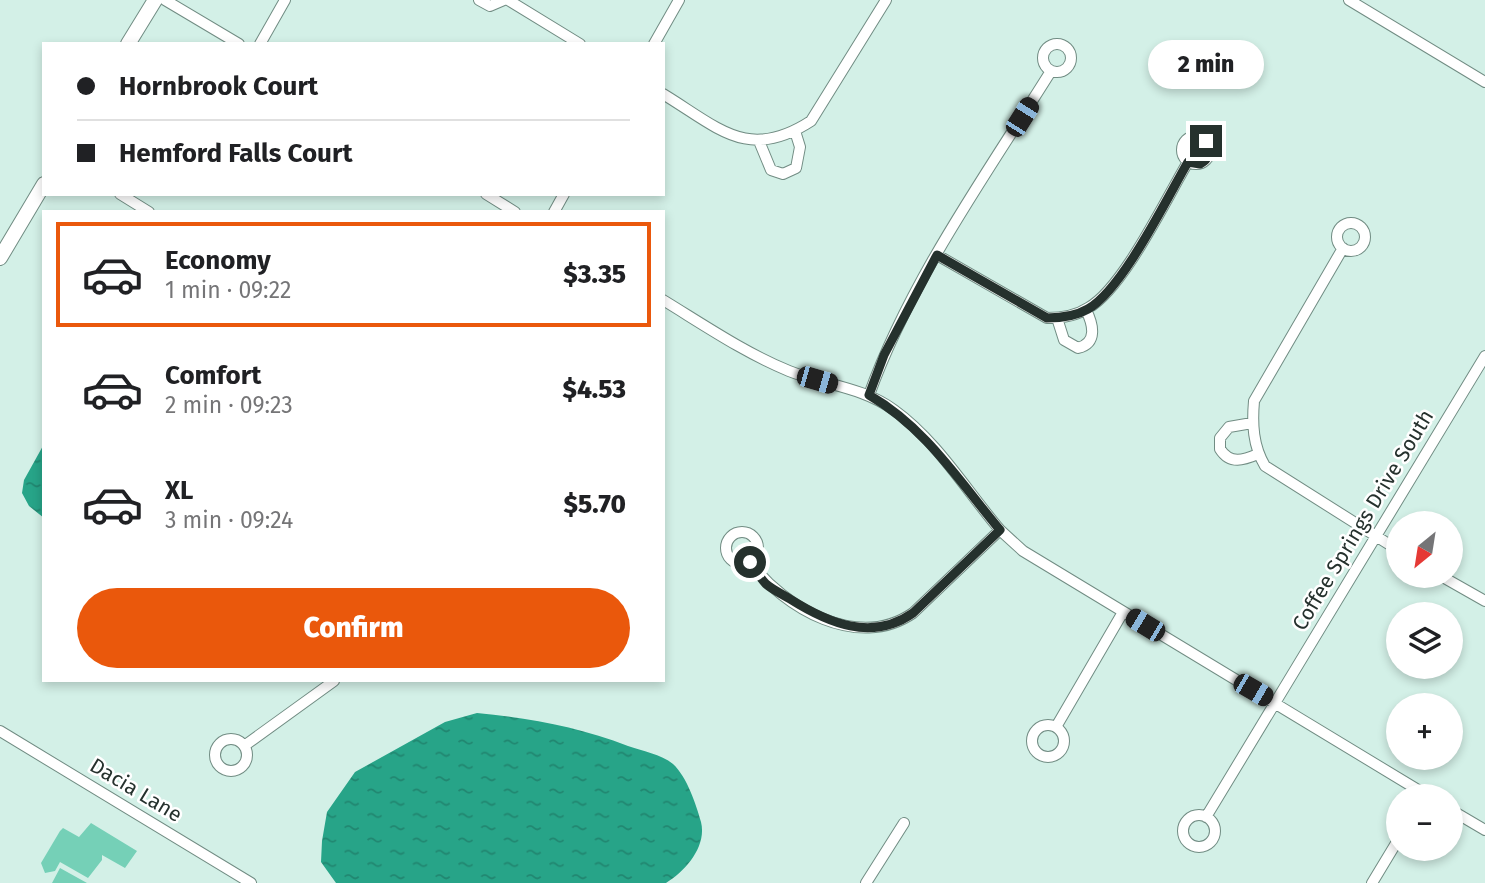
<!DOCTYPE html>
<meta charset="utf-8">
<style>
:root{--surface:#fff;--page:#f2f2f2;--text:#202124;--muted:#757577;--line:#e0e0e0;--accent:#ea580c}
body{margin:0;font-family:"Fira Sans",sans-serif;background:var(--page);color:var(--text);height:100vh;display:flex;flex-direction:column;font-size:26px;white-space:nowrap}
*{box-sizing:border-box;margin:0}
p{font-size:23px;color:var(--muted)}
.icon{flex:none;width:38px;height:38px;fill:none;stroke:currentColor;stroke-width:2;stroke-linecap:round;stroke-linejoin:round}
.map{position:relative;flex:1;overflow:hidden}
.sheet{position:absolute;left:42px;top:210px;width:623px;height:472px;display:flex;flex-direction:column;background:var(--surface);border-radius:0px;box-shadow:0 4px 10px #0003}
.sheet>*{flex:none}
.hud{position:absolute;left:42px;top:42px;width:623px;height:154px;border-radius:0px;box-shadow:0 4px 10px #0003;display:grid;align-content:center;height:154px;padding:0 35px;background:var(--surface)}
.needle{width:46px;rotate:210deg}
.tools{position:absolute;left:1386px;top:511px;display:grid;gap:14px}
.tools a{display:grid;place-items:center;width:77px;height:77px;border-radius:50%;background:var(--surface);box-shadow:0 4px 10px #0003;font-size:35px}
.end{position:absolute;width:32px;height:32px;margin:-16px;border:9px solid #25312d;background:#fff;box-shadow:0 0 0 4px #fff}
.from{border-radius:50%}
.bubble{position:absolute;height:49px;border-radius:24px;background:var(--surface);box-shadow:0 4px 10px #0003;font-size:23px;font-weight:800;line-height:49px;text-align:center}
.car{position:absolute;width:21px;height:42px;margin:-21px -10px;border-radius:9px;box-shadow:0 0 5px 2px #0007;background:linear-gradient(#222 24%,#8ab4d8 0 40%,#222 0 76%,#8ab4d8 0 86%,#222 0)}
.hud b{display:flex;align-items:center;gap:24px;height:66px;font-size:26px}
.hud b+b{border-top:2px solid var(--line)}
.hud i{width:18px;height:18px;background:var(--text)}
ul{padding:12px 0 0;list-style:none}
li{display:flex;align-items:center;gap:21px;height:105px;margin:0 14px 10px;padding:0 21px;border:4px solid transparent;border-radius:0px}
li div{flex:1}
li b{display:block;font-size:26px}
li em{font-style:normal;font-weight:800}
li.current{border-color:var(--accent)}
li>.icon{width:63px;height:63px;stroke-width:1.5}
.primary-button{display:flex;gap:14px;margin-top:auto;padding:14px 35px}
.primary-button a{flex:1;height:80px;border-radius:42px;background:var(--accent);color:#fff;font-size:28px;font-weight:800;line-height:80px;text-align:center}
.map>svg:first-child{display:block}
</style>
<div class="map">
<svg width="1485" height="883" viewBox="0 0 1485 883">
<defs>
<pattern id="water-ripples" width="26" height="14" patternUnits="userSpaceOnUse" patternTransform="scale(1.75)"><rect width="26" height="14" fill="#27a488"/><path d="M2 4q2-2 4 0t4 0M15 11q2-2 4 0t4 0" fill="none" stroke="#218670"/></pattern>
</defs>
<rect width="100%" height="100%" fill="#d3f0e7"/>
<path fill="#75d0b7" d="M91,823l46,28 -12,17 -23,-13v5l-14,18 -28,-16 -5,9 -10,2 -4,-10 19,-32 3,-3 16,9z
M60,868l27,15h-35z"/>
<path fill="url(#water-ripples)" d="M44,444v74l-15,-12 -7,-13 2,-13z
M477,713c52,5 102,14 151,33 14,5 33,8 45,18 14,13 23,40 28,58 6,24 -15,49 -35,61h-330l-15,-21 1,-21 5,-29 28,-40 90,-50z"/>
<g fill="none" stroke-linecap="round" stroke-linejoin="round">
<g stroke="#718c83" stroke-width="12">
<path id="street" d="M165,0l74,44
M479,0l11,6 14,-6
M508,0l72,44
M1349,0l136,82
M260,44l25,-44
M654,44l25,-44
M1043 58a14 14 0 1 1 28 0a14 14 0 1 1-28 0Z
M663,94c56,34 85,68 148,27l75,-121
M1182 150a14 14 0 1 1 28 0a14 14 0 1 1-28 0Z
M759,141l12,29 12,4 13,-6 4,-21 -5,-16
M120,194l29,18
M486,194l29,18
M554,212l10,-18
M1337 237a14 14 0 1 1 28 0a14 14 0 1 1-28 0Z
M1343,248l-89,153c-2,23 -1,45 11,65l133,84
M937,255l110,63c14,0 29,-2 41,-10 35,-19 78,-109 100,-146
M663,300c41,25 82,53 126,71 35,14 74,16 105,39 43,31 72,80 106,120l-87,83c-55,38 -129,-5 -163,-51
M1057,318l7,22 14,8c20,-5 15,-24 8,-38
M869,395c42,-116 117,-220 182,-324
M1252,423l-23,4 -9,11v11c10,16 24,11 38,5
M1000,530l23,21 405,245
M726 548a16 16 0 1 1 32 0a16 16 0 1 1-32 0Z
M1441,576l44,25
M1032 741a16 16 0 1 1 32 0a16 16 0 1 1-32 0Z
M1056,727l67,-115
M0,731l251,152
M215 755a16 16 0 1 1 32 0a16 16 0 1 1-32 0Z
M244,746l90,-65
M1451,810l34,20
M1183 831a16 16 0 1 1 32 0a16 16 0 1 1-32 0Z
M1206,817l279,-461
M866,883l38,-60
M1372,883l26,-43"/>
</g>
<g stroke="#718c83" stroke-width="16">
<path id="secondary" d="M128,44l27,-44
M0,258l44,-74"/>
</g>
<use href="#street" stroke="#fff" stroke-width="10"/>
<use href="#secondary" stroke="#fff" stroke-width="14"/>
</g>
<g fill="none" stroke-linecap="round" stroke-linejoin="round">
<path stroke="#25312d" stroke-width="9" d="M750,562c5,7 10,16 16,22 7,6 16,10 24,15 38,24 82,43 123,14l87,-83c-41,-49 -74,-102 -131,-135l15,-40 53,-100 110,63c14,0 29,-2 41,-9 35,-20 79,-111 100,-147l12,2c9,-5 12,-13 6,-23"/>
</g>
<g text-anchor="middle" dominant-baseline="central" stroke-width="5" stroke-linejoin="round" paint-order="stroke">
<g font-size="21" fill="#25312d" stroke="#fff">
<text transform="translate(1363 520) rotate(-59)">Coffee Springs Drive South</text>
<text transform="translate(136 790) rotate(31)">Dacia Lane</text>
</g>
</g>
</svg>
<div class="tools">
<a><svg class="needle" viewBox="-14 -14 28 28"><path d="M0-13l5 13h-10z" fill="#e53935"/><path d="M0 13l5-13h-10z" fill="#757577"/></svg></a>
<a><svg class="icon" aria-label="layers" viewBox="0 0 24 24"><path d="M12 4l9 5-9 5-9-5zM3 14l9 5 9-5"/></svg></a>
<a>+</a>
<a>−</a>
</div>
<i class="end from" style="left:750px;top:562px"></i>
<i class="end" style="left:1206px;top:141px"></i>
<div class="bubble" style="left:1148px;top:40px;width:116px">2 min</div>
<i class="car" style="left:1022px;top:117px;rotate:32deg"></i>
<i class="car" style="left:817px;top:380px;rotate:106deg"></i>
<i class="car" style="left:1145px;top:625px;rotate:301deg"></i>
<i class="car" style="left:1253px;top:690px;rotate:120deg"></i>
<div class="hud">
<b><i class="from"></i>Hornbrook Court</b>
<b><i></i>Hemford Falls Court</b>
</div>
<section class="sheet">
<ul>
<li class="current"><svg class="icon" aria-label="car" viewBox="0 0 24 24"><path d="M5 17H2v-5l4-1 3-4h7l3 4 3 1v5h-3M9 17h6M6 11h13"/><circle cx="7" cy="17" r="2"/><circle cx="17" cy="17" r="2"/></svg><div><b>Economy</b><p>1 min · 09:22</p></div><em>$3.35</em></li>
<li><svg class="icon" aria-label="car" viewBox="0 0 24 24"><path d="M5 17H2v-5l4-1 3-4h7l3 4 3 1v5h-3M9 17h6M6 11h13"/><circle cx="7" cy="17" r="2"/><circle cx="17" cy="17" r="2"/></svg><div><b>Comfort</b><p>2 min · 09:23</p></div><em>$4.53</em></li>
<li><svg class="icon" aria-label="car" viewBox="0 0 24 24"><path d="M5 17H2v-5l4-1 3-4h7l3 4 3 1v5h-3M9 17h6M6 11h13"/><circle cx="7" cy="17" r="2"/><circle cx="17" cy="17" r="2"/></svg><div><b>XL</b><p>3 min · 09:24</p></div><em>$5.70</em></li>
</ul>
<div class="primary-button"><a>Confirm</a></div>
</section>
</div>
